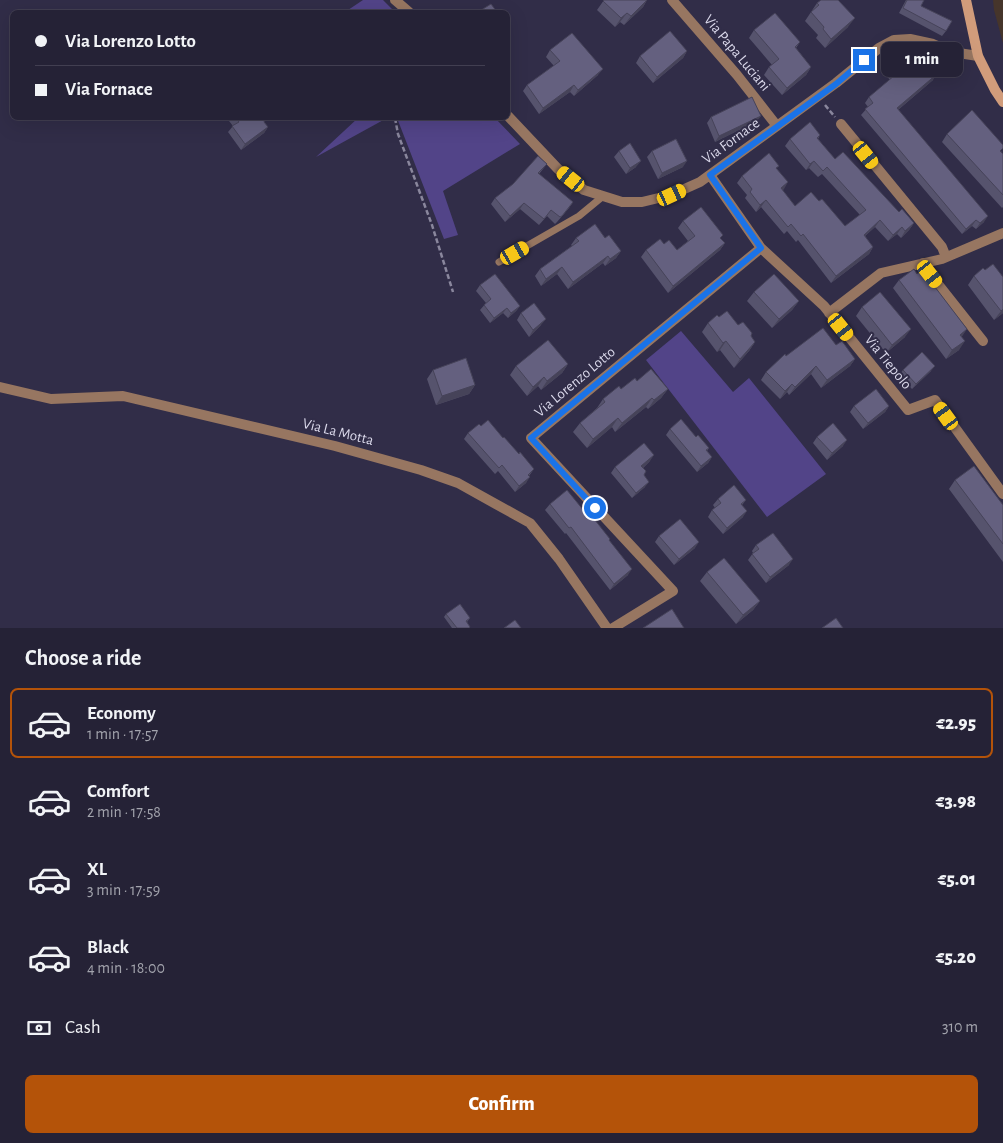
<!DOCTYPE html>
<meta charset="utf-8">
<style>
:root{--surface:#252236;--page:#312f42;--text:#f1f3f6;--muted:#a3a4ad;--line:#423f51;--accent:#b45309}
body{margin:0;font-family:"Alegreya Sans",sans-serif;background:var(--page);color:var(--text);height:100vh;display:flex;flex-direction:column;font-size:19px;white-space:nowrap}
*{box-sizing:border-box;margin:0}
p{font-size:16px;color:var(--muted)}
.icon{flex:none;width:28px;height:28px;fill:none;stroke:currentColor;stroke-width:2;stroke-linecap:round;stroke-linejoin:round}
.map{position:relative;height:628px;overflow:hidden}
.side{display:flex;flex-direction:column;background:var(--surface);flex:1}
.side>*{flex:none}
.guide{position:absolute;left:10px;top:10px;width:500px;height:110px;border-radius:8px;box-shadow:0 5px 20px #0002,0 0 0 1px var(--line);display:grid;align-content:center;height:110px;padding:0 25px;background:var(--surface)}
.end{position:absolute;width:22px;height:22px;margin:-11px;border:6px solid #1a73e8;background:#fff;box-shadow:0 0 0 2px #fff}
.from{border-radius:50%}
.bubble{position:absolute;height:35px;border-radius:8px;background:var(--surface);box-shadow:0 5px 20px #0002,0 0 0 1px var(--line);font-size:16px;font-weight:800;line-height:35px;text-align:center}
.car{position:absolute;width:15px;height:30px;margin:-15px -8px;border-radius:6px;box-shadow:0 0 4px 1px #0007;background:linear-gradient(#f5c518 24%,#345 0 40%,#f5c518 0 76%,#345 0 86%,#f5c518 0)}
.guide b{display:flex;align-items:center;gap:18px;height:48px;font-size:19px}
.guide b+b{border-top:1px solid var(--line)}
.guide i{width:12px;height:12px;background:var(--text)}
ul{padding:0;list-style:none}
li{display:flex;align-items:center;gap:15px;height:70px;margin:0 10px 8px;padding:0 15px;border:2px solid transparent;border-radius:8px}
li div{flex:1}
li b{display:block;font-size:19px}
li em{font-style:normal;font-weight:800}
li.active{border-color:var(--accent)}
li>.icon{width:45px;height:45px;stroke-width:1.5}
h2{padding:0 25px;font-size:22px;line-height:60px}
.pay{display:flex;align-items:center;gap:12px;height:55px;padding:0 25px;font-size:19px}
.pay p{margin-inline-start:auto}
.cta{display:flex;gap:10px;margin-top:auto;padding:10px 25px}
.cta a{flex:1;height:58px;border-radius:8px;background:var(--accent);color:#fff;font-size:20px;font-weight:800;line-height:58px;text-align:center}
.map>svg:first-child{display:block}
</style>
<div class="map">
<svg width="1003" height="628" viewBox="0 0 1003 628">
<rect width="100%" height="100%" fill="#312d48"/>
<path fill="#46352b" d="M993,0h10v43l-9,-33z"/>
<path fill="#524488" d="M363,0h20l12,12h-50z
M358,118h29l-71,39z
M397,118h98l25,26 -77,47 15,44 -14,4z
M681,331l52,61 16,-14 77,96 -59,43 -121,-157z"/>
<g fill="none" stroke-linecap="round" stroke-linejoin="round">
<path stroke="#8a879d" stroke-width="2.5" stroke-dasharray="5 2.5" stroke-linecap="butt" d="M825,105l10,12
M395,118l3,16 34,91 21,67"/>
<path stroke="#977661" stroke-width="7" d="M499,262l80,-46 23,-19"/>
<path stroke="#977661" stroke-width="10" d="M395,0l14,12
M672,0l65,75 40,51
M508,116l50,53 26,21 38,12h20l29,-7 29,-13 136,-99 43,-35 15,-8 16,-1 23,5 19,8 26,4
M841,124l101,123 4,10
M710,175l51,73 63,58 84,104 27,-10 68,94
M923,263l7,11 53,67
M829,313l52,-40 61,-14 61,-26
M0,387l51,12 72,-3 212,50 86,24 37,13 72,40 29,36 48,69
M613,628l60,-37 -142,-153 230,-190"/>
<path stroke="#d19c7b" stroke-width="10" d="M966,0l12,56 17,34 8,12"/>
</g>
<path fill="#56536d" d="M604,0h43l-4,7 -19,18 -4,-3 -5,5 -18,-17z
M906,0h18l-3,6 25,25 -4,5 -43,-23z
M817,3l31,24 -23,21 -9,-10 2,-3 -13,-14z
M754,30l46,12 -4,6 15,19 -5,8 -24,20 -18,-20 5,-8 3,-2 -23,-27z
M550,50l48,25 -24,21 -4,-4 -31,22 -16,-23 4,-6 27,-19 -8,-9z
M687,51l-4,7 -30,25 -17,-20 4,-7z
M913,65l20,15 -35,30 86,112 -8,7 -4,-3 -10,8 -101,-119 7,-8 -3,-4 4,-6 21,-17 -5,-6 4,-6z
M711,117l46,4 -42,21 -8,-19z
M232,118h32v4l4,5 -4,6 -23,17 -13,-18 5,-6 -4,-5z
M947,134l54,17 2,3v53l-1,1 -60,-66z
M820,135l-2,4 17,20 64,53 15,11 -5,7 -8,8 -4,-4 -9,7 -13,-14 -10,9 8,11 -4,7 -38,29 -33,-43 -2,2 -9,-11 -3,3 -23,-27 -5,5 -11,-14 2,-3 -10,-12 5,-7 35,-7 7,20 -2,1 13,16 24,-5 26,25 15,-11 -38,-41 -4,3 -9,-9 -3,2 -21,-24 5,-7z
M619,151l17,16 -10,7 -12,-17z
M652,151l31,16 -25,12 -11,-22z
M547,164l-8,10 34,28 -4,6 -12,14 -2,2 -8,-8 -8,9 -19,-16 -15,13 -14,-18 4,-6z
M683,221l37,17 5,5 -5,7 -52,43 -27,-36 5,-7 18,-6 13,6 11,-9 -10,-13z
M576,238l45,13 -5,7 -11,8 -2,-3 -35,26 -11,-15 -16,12 -6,-10 5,-7 32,-23 -1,-1z
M985,270l18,7v36l-9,7 -26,-35 6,-9z
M917,274l45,63 -3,13 -13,9 -53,-71 6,-8z
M480,285l40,21 -4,5 -8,7 -5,-5 -13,10 -10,-13 6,-7 -10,-12z
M754,292l45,9 -7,9 -20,18 -25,-27z
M862,307l43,30 -19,16 -30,-37z
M521,313l20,12 -12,12 -12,-17z
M719,317l19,8 13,11 4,6 -6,9 -15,17 -14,-18 -3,2 -15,-20 6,-9z
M836,345l19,14 -5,7 -29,22 -10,-14 -22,21 -2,-3 -7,7 -19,-19 5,-8 20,-16z
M568,364l-6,9 -21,17 -3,-4 -11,10 -17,-21 6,-9z
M433,370l42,15 -6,9 -33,11 -9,-26z
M903,370l28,1 -19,18 -13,-14z
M637,381l31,8 -7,9 -13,11 -2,-2 -31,25 -3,-5 -25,21 -14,-16 7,-9 17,-15 6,-9z
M854,406h35l-4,6 -22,17 -13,-17z
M481,426l22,12 31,31 -5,7 -3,7 -11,9 -17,-21 -3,3 -31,-35 4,-6z
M670,429l26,8 13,11 -2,3 5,6 -4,6 -11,9 -31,-37z
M817,437l26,9 -16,14 -14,-17z
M650,461l-7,7 2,19 -13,11 -21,-25 4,-6z
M955,480l48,25v57l-54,-73z
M718,499l28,1 -4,5 1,12 -20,17 -15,-17 4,-7 3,-2 -2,-3z
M550,504l78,71 -18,15 -44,-57 -1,1 -20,-24z
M659,536l36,12 -21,17 -19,-23z
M756,545l33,20 -23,18 -18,-23 5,-7 -1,-2z
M707,572l53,29 -7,9 -17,14 -36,-43z
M446,614l24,4 -3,4 3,5v1h-18l-8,-11z"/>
<path fill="#464359" d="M647,0l-4,7 -19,18 7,-9z
M627,13l-7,9 -5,5 6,-9z
M855,18l-7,9 -23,21 6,-9z
M687,51l-4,7 -30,25 4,-6z
M811,67l-5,8 -24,20 5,-7z
M603,69l-5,6 -24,21 4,-6z
M937,74l-4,6 -40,34 4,-6z
M574,85l-4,7 -31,22 4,-6z
M761,116l-4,5 -42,21 4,-6z
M268,127l-4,6 -23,17 4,-6z
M641,161l-5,6 -10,7 4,-6z
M687,161l-4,6 -25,12 4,-6z
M814,161l-5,7 -3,2 4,-6z
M788,182l-4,7 -8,6 5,-7z
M766,200l-5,7 -5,5 4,-7z
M524,203l-4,6 -15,13 5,-6z
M988,216l-4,6 -8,7 4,-6z
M880,220l-5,7 -16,14 5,-6z
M976,220l-4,6 -10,8 4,-5z
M914,223l-5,7 -8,8 4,-7z
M902,227l-5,7 -9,7 5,-6z
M725,243l-5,7 -52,43 5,-7z
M873,247l-4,7 -38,29 5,-7z
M621,251l-5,7 -11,8 5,-7z
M608,256l-5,7 -35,26 5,-7z
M562,267l-5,7 -16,12 5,-7z
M799,301l-7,9 -20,18 7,-9z
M520,306l-4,5 -8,7 3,-5z
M507,308l-4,5 -13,10 4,-5z
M1003,309v4l-9,7 7,-9z
M546,319l-5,6 -12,12 4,-7z
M911,329l-6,8 -19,16 6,-8z
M967,329l-6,9 -1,-3z
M726,341l-6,9 -3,2 6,-9z
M965,341l-6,9 -13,9 6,-9z
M755,342l-6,9 -15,17 6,-9z
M855,359l-5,7 -29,22 6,-8z
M568,364l-6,9 -21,17 6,-9z
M816,366l-5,8 -22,21 6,-8z
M935,366l-4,5 -19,18 4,-5z
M544,377l-6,9 -11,10 6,-9z
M792,384l-5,8 -7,7 5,-8z
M475,385l-6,9 -33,11 6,-9z
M668,389l-7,9 -13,11 6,-9z
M652,398l-6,9 -31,25 7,-9z
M889,406l-4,6 -22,17 5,-6z
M618,418l-6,9 -25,21 6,-9z
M847,440l-4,6 -16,14 5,-7z
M654,455l-4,6 -12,11 3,-6z
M712,457l-4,6 -11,9 4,-6z
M530,477l-4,6 -11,9 4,-6z
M649,482l-4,5 -13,11 4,-5z
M747,511l-4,6 -20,17 4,-6z
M699,542l-4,6 -21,17 5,-6z
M793,559l-4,6 -23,18 4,-6z
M632,569l-4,6 -18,15 4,-6z
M760,601l-7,9 -17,14 7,-9z"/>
<path fill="#64607f" stroke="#464359" d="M604,0h43l-16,16 -4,-3 -6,5 -18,-17z
M821,0h17l17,18 -24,21 -8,-10 1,-2 -13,-15 8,-7 -2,-2z
M907,0h17l-3,6 31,15 -6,10 -43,-23z
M491,4l6,8h-19z
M775,13l25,29 -5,5 16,20 -24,21 -18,-21 10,-8 -25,-29z
M670,31l17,20 -30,26 -17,-21z
M572,33l31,36 -25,21 -4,-5 -31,23 -16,-23 33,-24 -10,-11z
M904,55l9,10 10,-8 14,17 -40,34 91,108 -8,7 -4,-3 -10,9 -101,-120 8,-6 -4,-6 26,-22 -6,-7z
M752,97l9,19 -42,20 -8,-19z
M972,110l31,35v3l-3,3 3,3v41l-56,-61z
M236,118h28l1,1 -1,3 4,5 -23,17 -13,-18 7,-4z
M810,122l10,13 -3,3 18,21 8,-7 56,60 3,-3 12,14 -9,8 -3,-4 -9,8 -13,-15 -16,15 9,12 -37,29 -33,-42 -2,2 -10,-12 -3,3 -22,-27 -6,5 -10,-13 2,-3 -10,-13 27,-23 10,13 -3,2 12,14 -7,6 14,18 16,-14 8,9 3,-2 23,27 21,-16 -39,-43 -4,4 -9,-10 -4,3 -20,-25z
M676,139l11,22 -25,12 -10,-22z
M630,143l11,18 -11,7 -11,-17z
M538,156l9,8 -9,9 35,29 -11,14 -2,1 -9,-7 -7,9 -20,-16 -14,13 -15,-18 18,-14z
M701,207l22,28 -3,3 5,5 -52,43 -27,-36 14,-11 4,5 5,-4 8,10 18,-14 -12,-15z
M595,224l10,14 4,-3 12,16 -11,8 -2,-3 -35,26 -11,-15 -16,12 -6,-10 39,-28 -3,-3z
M993,264l10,13v32l-2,2 -27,-35 9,-8 2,2z
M914,269l3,5 5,-4 45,59 -7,6 5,6 -13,9 -53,-70z
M495,274l25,32 -9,7 -4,-5 -13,10 -10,-13 7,-6 -11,-14z
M774,274l25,27 -20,18 -25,-27z
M880,292l31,37 -19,16 -30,-38z
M534,303l12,16 -13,11 -12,-17z
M727,311l11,14 5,-3 9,11 -1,3 4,6 -15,17 -14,-18 -3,2 -15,-20 9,-8 2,2z
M823,328l13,17 6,-4 13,18 -28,21 -11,-14 -21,21 -3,-3 -7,7 -19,-19 19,-18 1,2z
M548,340l20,24 -21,17 -3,-4 -11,10 -17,-21z
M922,352l13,14 -19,18 -13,-14z
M466,358l9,27 -33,11 -9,-26z
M651,369l17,20 -14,11 -2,-2 -30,25 -4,-5 -25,21 -13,-16 25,-21 -2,-3 16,-13 2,3 14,-11 2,3z
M876,389l13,17 -21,17 -14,-17z
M681,419l15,18 2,-2 11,13 -3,2 6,7 -11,9 -31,-37z
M488,420l15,18 1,-1 15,17 1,-2 14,17 -6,6 2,2 -11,9 -17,-21 -3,3 -31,-35 11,-9 2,2z
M833,423l14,17 -15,13 -15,-16z
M644,443l10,12 -13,11 5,5 -2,4 5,7 -13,11 -21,-26z
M974,466l29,39v39l-48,-64z
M734,485l12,15 -5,4 6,7 -20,17 -15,-18 9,-7 -3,-4z
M567,490l22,27 2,-2 19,24 -1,1 23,29 -18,15 -43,-57 -2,1 -19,-24z
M680,519l19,23 -20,17 -20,-23z
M773,533l20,26 -23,18 -18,-23 7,-5 -3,-4z
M724,558l36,43 -17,14 -36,-43z
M460,604l10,14 -4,3 4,6 -1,1h-12l-11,-14z
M672,609l12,19h-41z
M836,618l7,10h-21z
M515,620l6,8h-17z"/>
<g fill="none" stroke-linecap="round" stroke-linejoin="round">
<path stroke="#1a73e8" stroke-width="6" d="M595,508l-64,-70 230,-190 -51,-73 126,-91 28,-24"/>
</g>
<g text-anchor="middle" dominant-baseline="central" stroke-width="4" stroke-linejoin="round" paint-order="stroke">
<g font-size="15" fill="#dad8ea" stroke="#312d48">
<text transform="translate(737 53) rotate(50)">Via Papa Luciani</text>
<text transform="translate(731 141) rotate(-36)">Via Fornace</text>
<text transform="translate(888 362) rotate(51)">Via Tiepolo</text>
<text transform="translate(575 382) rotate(-40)">Via Lorenzo Lotto</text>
<text transform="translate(338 432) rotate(14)">Via La Motta</text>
</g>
</g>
</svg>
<i class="end from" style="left:595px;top:508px"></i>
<i class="end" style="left:864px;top:60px"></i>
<div class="bubble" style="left:881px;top:42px;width:82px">1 min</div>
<i class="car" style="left:866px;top:155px;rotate:141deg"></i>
<i class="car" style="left:571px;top:179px;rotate:309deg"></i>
<i class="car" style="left:672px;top:195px;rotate:65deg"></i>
<i class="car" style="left:515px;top:253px;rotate:60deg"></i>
<i class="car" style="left:930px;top:274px;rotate:142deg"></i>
<i class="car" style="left:841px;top:327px;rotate:141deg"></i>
<i class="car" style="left:946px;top:416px;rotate:324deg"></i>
<div class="guide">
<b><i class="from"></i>Via Lorenzo Lotto</b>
<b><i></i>Via Fornace</b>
</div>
</div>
<section class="side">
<h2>Choose a ride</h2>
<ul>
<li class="active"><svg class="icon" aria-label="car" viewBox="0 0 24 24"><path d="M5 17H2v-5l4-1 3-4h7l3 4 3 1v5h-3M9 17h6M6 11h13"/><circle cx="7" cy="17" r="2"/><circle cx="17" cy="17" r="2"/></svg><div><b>Economy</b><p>1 min · 17:57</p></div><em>€2.95</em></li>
<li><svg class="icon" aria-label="car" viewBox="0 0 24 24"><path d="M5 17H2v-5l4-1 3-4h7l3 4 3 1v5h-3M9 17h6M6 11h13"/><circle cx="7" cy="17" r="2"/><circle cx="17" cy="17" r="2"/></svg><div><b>Comfort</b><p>2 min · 17:58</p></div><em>€3.98</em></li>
<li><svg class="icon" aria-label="car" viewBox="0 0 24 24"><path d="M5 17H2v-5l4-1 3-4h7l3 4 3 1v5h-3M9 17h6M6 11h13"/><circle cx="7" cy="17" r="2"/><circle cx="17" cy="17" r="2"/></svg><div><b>XL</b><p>3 min · 17:59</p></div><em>€5.01</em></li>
<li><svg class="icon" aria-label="car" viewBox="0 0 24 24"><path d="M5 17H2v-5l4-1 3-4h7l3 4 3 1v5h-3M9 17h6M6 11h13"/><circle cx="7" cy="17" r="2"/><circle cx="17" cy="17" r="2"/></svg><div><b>Black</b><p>4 min · 18:00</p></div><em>€5.20</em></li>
</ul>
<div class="pay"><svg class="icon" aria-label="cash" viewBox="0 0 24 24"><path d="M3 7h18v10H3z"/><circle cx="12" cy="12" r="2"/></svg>Cash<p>310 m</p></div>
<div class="cta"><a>Confirm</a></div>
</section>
